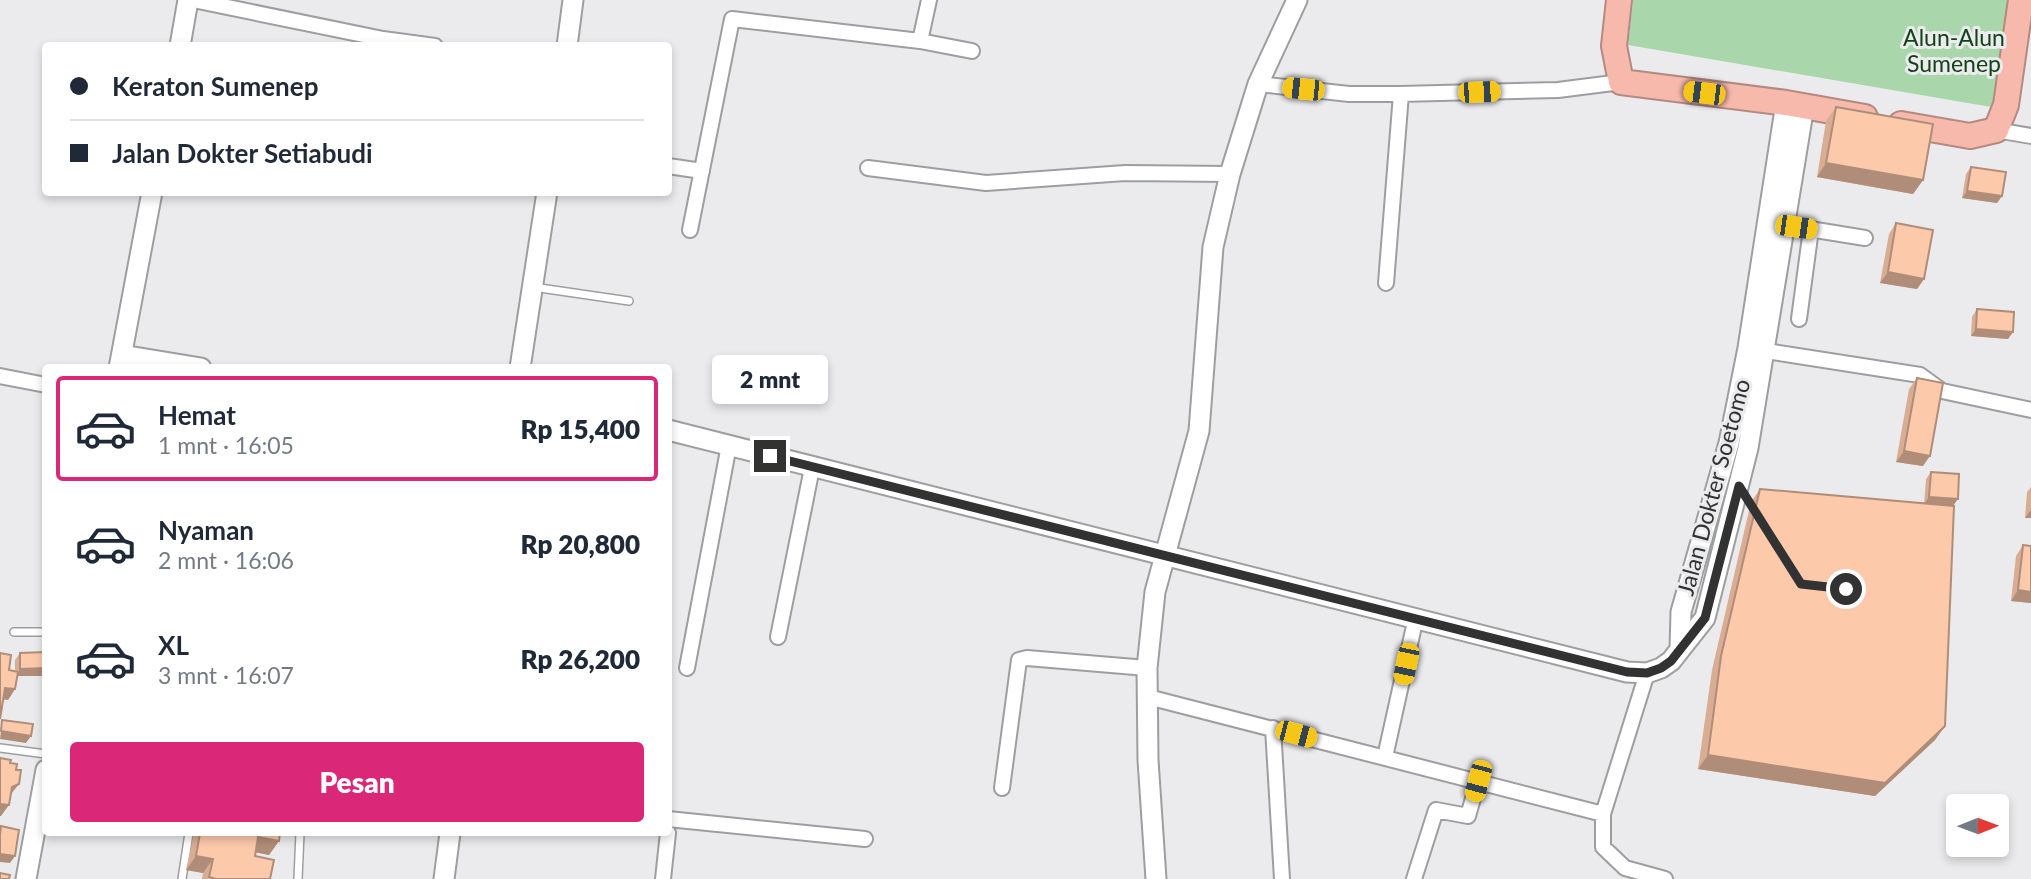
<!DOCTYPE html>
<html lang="id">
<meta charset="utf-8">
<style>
:root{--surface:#fff;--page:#f6f6f7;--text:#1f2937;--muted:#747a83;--line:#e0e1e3;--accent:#db2777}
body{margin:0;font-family:Lato,sans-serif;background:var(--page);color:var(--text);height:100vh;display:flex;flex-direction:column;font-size:26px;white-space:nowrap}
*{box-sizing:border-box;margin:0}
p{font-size:23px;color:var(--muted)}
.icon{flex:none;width:38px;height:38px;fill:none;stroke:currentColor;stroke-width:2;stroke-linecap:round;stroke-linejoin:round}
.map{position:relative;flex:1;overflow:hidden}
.side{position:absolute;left:42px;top:364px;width:630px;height:472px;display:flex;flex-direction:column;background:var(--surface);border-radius:7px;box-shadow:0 4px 10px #0003}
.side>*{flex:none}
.top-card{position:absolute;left:42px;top:42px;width:630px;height:154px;border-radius:7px;box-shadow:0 4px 10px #0003;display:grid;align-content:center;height:154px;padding:0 28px;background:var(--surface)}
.needle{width:46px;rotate:89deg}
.buttons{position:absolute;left:1946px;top:794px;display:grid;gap:14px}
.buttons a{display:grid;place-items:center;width:63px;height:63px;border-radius:7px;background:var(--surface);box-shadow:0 4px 10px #0003;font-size:35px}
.end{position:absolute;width:32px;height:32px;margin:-16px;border:9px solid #323233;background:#fff;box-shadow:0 0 0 4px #fff}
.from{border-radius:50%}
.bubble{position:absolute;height:49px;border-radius:7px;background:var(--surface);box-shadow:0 4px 10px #0003;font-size:23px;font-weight:800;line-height:49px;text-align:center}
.car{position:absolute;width:21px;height:42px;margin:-21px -10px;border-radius:9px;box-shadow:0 0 5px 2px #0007;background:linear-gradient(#f5c518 24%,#345 0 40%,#f5c518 0 76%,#345 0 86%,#f5c518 0)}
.top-card b{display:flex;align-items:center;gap:24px;height:66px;font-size:26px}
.top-card b+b{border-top:2px solid var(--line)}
.top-card i{width:18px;height:18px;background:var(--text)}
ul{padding:12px 0 0;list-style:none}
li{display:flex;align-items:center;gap:21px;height:105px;margin:0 14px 10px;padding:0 14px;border:4px solid transparent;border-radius:7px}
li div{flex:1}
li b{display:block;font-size:26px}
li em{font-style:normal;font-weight:800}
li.on{border-color:var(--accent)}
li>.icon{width:63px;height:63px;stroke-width:1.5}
.cta{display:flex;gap:14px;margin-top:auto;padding:14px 28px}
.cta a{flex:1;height:80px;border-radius:7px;background:var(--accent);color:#fff;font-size:28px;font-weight:800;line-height:80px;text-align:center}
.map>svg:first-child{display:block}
</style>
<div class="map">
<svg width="2031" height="879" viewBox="0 0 2031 879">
<rect width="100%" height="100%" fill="#ebebee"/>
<path fill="#a9d7ab" d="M1633,0h380l-16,108 -369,-63z"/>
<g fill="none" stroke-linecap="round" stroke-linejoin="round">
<g stroke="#9d9ea0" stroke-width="10">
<path id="lane" d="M533,287l96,14
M14,632h32
M0,748l46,6
M182,879l7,-46
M298,879l2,-46"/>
</g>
<g stroke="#9d9ea0" stroke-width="18">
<path id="street" d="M193,0l190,39 52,7
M920,41l9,-41
M1258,84l91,10h52l157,-4 63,-8
M1996,130l35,6
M668,166l34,5
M868,168l118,15 139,-10 105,1
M1785,225l80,13
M690,230l42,-211 188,22 52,10
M1386,283l15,-189
M1799,319l12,-90
M1766,351l154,24 22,16 89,19
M0,376l46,9
M778,637l34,-169
M687,668l42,-223
M1647,673l-44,141v33l22,21 40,11
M1148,697l455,117
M1273,728l9,151
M1385,757l31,-140
M1002,788l17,-128 8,-2 120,10
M668,819l197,20
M663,879l5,-46
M1414,879l22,-69 32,6 10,-35"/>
</g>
<g stroke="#9d9ea0" stroke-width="23">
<path id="secondary" d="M180,46l8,-46
M567,46l6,-46
M122,355l79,13
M119,368l33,-176
M520,368l27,-176
M668,430l959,242 20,1 14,-5 10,-7 34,-43 43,-170 56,-342
M1680,649l1,-37 48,-169 19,-95 38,-245
M26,879l20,-109
M444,879l6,-46
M1156,879l-8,-119 -1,-92 8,-76 44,-161 14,-184 17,-73 28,-90 39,-84"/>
</g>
<g stroke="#b38a82" stroke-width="28">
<path id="highway" d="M1619,0l-5,46 7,36 165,21 79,14
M1901,124l69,12 26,-6 10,-25 15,-105"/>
</g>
<use href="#lane" stroke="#fff" stroke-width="7"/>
<use href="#street" stroke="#fff" stroke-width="14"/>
<use href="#secondary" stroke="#fff" stroke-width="19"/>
<use href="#highway" stroke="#f8b9ad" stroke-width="24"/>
</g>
<path fill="#d9ad93" d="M1836,107l87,73 -10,14 -96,-17 9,-56z
M1971,167l31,29 -5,7 -35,-5 4,-24z
M1896,223l28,56 -7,10 -37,-6 9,-49z
M1977,309l36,23 -5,7 -37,-3 1,-19z
M1917,378l6,88 -27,-4 13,-73z
M1931,472l22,34 -8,220 -10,14 -60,56 -177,-27 14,-99 39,-168 9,-13 164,15 2,-25z
M2031,487v31h-6l2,-26z
M2023,545l8,58 -20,-2 5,-45z
M20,653l25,23h-28l-2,13 -7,11 7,-29v-11z
M194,833h86l-1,8 -10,14 -14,-3v4l15,23h-68l1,-6 -17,-3z"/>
<path fill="#b08d78" d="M1826,163l97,17 -10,14 -96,-17z
M1967,191l35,5 -5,7 -35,-5z
M1888,272l36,7 -7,10 -37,-6z
M1976,329l37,3 -5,7 -37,-3z
M1904,451l26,5 -7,10 -27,-4z
M1929,497l29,2 -5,7 -29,-2z
M2030,511h1v7h-6z
M2018,590l13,2v11l-20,-2z
M46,668l-1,8h-30l5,-7z
M5,688l10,1 -7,11 -8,-1z
M1945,726l-10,14 -60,56 -177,-27 10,-14z
M1,731l30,5 -5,7 -26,-4z
M19,784l-8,10 -7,4 8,-11z
M0,804l9,1 -8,11h-1z
M258,837l21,4 -10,14 -20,-4z
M0,854l15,2 -5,7 -10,-1z
M196,856l17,3 -10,14 -17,-3z"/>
<path fill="#fcc9ab" stroke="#b08d78" stroke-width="2" d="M1836,107l97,17 -10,56 -97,-17z
M1971,167l35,5 -4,24 -35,-5z
M1896,223l37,7 -9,49 -36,-7z
M1977,309l37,3 -1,20 -37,-3z
M1917,378l26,5 -13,73 -26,-5z
M1931,472l28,2 -1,25 -29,-2z
M1760,489l194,17 -9,220 -60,57 -177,-28 13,-99z
M2023,545l8,1v46l-13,-2z
M46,652v16l-26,1v-16z
M0,653l11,2 -2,15 9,2 -3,17 -10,-1 -5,31z
M2,720l31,4 -2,12 -30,-5z
M0,758l11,2 -1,3 7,1 -1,6h5l-2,14 -7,3 -3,18 -9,-1z
M1,826l18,4 -4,26 -15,-2v-19z
M200,833h80l-1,8 -21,-4 -3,19 19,4 -4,19h-54l-7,-2 4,-18 -17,-3z
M0,873l10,2 -1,4h-9z"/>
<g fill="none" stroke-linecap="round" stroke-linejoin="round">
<path stroke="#323233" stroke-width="9" d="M770,456l857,216 20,1 14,-5 10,-7 34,-43 34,-132 62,98 45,5"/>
</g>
<g text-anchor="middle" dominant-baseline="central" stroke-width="6" stroke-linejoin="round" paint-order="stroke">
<g font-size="23" fill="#124318" stroke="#ebebee">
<text x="1954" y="37">Alun-Alun<tspan x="1954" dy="26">Sumenep</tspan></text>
</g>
<g font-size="23" fill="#323233" stroke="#ebebee">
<text transform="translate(1713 487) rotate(-75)">Jalan Dokter Soetomo</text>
</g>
</g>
</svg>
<div class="buttons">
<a><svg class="needle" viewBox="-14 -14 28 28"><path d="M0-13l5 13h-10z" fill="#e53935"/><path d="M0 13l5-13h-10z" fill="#747a83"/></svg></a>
</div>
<i class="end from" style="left:1846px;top:589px"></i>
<i class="end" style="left:770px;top:456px"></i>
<div class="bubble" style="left:712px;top:355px;width:116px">2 mnt</div>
<i class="car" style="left:1303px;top:89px;rotate:276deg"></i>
<i class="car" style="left:1479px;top:92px;rotate:88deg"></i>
<i class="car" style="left:1704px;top:93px;rotate:277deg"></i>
<i class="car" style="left:1796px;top:227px;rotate:98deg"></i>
<i class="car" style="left:1406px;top:664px;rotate:192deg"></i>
<i class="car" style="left:1296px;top:734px;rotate:105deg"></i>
<i class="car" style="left:1478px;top:781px;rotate:195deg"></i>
<div class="top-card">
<b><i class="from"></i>Keraton Sumenep</b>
<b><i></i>Jalan Dokter Setiabudi</b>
</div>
<section class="side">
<ul>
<li class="on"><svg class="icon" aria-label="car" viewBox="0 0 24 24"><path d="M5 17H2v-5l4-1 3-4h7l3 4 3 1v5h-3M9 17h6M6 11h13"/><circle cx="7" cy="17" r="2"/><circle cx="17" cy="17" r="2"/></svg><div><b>Hemat</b><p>1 mnt · 16:05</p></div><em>Rp 15,400</em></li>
<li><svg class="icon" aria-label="car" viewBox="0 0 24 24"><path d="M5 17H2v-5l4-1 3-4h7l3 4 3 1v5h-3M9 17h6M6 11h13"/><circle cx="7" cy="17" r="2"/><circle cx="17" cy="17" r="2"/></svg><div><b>Nyaman</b><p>2 mnt · 16:06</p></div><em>Rp 20,800</em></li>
<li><svg class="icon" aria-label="car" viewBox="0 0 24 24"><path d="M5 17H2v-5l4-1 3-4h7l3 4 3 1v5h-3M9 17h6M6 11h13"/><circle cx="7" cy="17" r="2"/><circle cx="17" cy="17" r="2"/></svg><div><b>XL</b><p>3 mnt · 16:07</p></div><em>Rp 26,200</em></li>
</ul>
<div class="cta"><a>Pesan</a></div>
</section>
</div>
